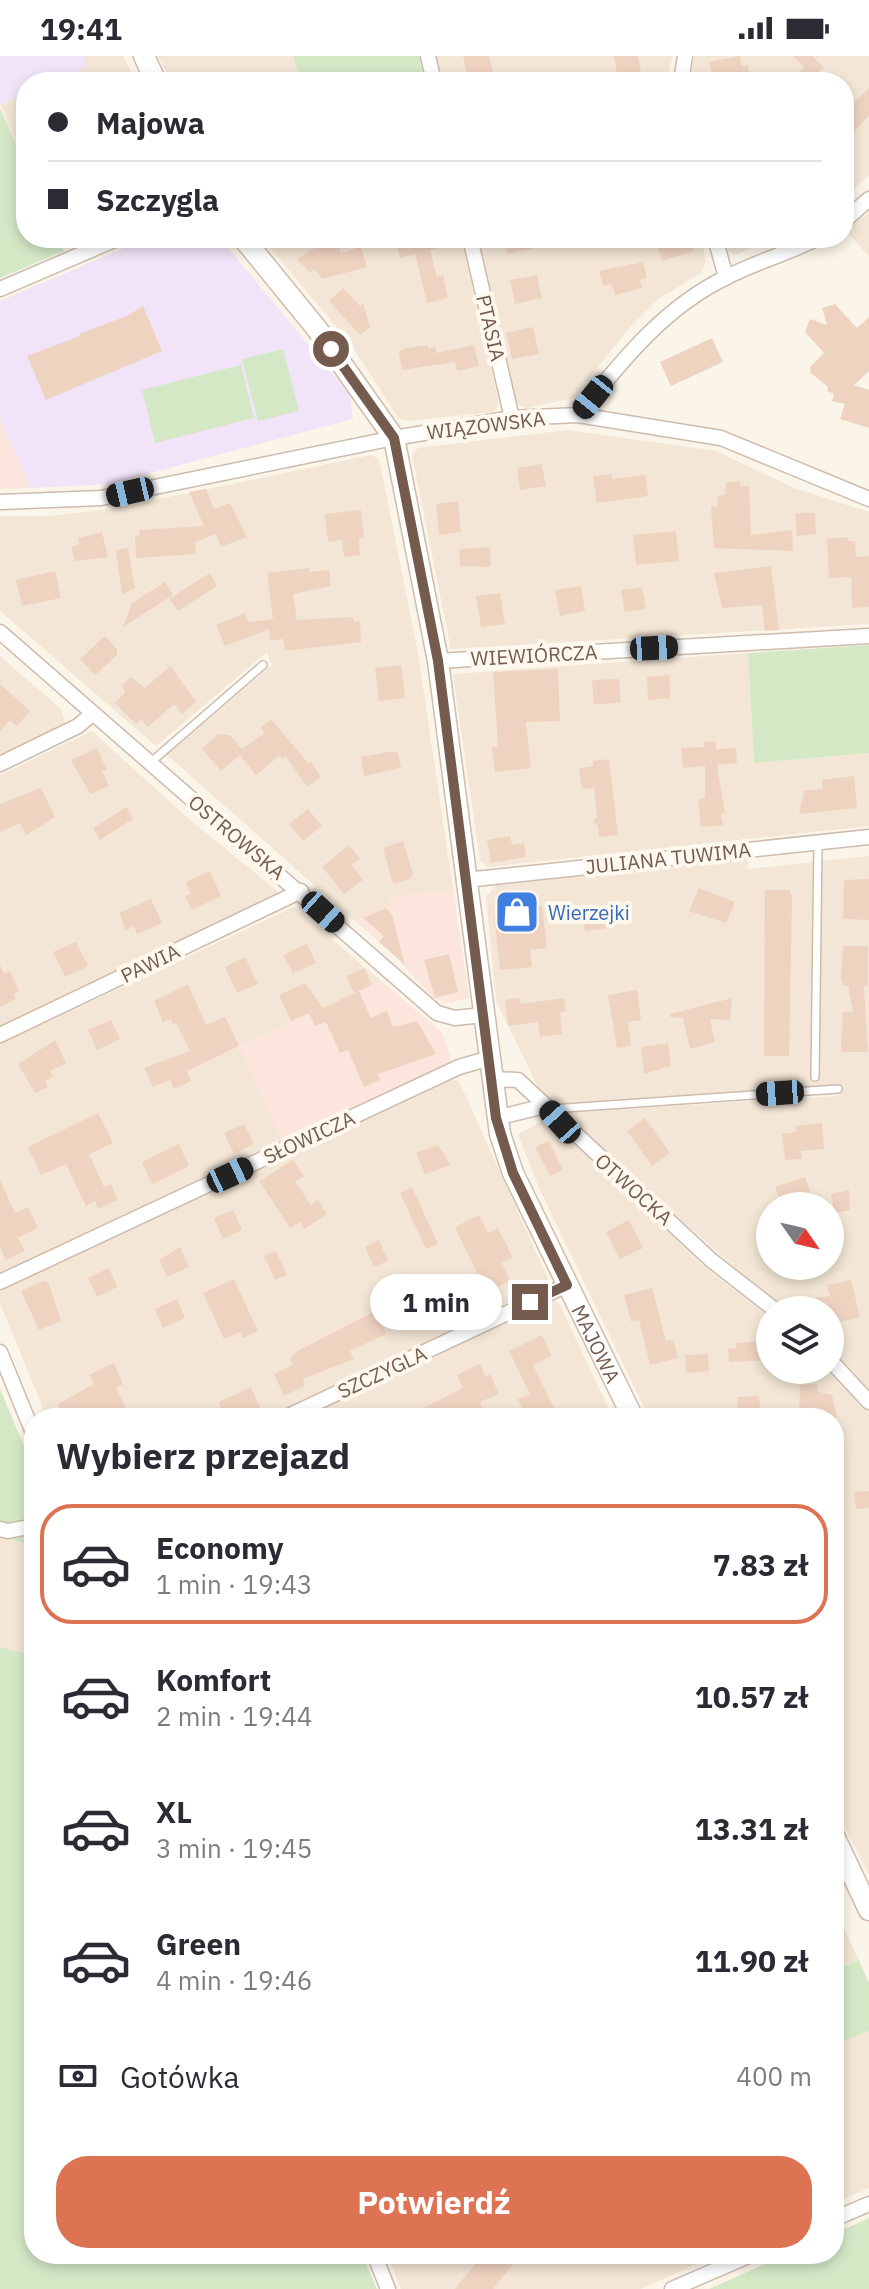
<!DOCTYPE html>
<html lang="pl">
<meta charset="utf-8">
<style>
:root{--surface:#fff;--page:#f2f2f3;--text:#2b2b33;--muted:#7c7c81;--line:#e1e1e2;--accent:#de7354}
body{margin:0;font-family:"IBM Plex Sans",sans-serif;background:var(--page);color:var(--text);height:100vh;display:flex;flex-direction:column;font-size:30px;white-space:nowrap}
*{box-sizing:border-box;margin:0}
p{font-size:26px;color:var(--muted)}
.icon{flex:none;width:44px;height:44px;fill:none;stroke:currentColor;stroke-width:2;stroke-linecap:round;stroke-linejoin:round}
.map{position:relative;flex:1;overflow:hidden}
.side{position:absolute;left:24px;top:1352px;width:820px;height:856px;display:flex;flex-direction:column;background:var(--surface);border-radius:32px;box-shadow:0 4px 12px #0003}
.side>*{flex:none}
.top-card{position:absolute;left:16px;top:16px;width:838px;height:176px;border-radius:32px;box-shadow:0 4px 12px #0003;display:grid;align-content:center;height:176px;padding:0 32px;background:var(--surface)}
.needle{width:52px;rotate:124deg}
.tools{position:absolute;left:756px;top:1136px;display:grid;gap:16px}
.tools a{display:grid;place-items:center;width:88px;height:88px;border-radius:50%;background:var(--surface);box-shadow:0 4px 12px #0003;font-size:40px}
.end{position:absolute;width:36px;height:36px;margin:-18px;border:10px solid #745b4d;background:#fff;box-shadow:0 0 0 4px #fff}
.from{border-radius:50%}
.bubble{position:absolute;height:56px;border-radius:28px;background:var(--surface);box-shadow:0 4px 12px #0003;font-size:26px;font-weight:700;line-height:56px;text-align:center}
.car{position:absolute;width:24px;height:48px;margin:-24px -12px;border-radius:10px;box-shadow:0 0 6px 2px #0007;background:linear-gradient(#222 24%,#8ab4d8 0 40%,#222 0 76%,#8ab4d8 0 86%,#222 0)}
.top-card b{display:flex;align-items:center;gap:28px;height:76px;font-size:30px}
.top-card b+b{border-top:2px solid var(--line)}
.top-card i{width:20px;height:20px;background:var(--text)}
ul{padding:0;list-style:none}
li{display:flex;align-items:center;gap:24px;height:120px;margin:0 16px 12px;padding:0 16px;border:4px solid transparent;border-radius:32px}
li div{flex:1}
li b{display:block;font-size:30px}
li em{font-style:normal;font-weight:700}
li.on{border-color:var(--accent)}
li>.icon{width:72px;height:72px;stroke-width:1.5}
h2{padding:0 32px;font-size:36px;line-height:96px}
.pay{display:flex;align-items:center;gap:20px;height:88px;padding:0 32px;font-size:30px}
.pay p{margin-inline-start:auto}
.button{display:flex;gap:16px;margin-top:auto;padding:16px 32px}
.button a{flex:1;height:92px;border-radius:32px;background:var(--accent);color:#fff;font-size:32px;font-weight:700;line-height:92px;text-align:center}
.status{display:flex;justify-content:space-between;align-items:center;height:56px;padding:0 40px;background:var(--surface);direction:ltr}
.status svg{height:22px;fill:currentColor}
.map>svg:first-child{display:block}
</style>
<div class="status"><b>19:41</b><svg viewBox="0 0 49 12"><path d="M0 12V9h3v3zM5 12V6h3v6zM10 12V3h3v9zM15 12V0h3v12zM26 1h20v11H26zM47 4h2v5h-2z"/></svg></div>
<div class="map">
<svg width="869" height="2233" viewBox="0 0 869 2233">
<rect width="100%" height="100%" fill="#fbf4e8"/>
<path fill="#f3e6d6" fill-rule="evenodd" d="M83,0h40l13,26h-84l35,-15z
M158,0h135l7,26h-129z
M435,0h237l-5,26h-226z
M694,0h175v119l-25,22v-115h-154z
M26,37v73l-26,-62z
M869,157v43l-24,-26z
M262,182h199l38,166 -6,8 -84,9 -10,-2 -49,-76z
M476,182h225l5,24 -5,11 -43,26 -27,27 -58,72 -47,10 -13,-6z
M724,182h48l-36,17 -9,-4z
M567,374l149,21 78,37 75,24v112l-418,25 -39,-194 6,-7z
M371,399l8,4 39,194 35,236 -64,8 1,9 -35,15 -188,-166 105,-90 -5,-13 -111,94 -156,-135v-95h51l60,-7z
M748,597l6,110 115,-10v73l-381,41 -8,-7 -27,-186z
M0,600l61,53 5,16 -66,32z
M92,675l98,89 87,71 -1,7 -276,131v-254z
M869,800v535l-39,-40v-41h-47l-222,-197 277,-17 1,-11 -288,19 -8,-7 -47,-96 -10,-104 12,-14 251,-26 -2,12zM770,1150h60v60h-60z
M294,851l87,74 -141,65 43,96 -283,132v-230z
M452,1024l7,1 90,200 -3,8 -280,129h-219l-47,-115v-12z
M544,1064l40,30 119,116 67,52v52l60,-1 39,43v463l-35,-69v-388h-185l-110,-230 -21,-54z
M554,1245l5,2 54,115h-313z
M0,1480l34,10v110l-34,-9z
M834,1852l25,52 -25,11z
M869,1975v157l-35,15v-158z
M387,2198h332l-78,35h-240z"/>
<path fill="#fbe5dc" d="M0,362l30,70 -30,1z
M453,833l16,109 -20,5 -16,-5 -39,-43 -39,-34 34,-15 -1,-9z
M381,925l61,51 9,26 -3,7 -165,77 -44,-96z"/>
<path fill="#f1e4f8" d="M0,0h83l5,11 -36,15h-26v11l-26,11z
M148,182h72l130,157 3,24 -244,65 -79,4 -30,-70v-117z"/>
<path fill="#d4e8c6" d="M293,0h126l6,26h-125z
M0,52l26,58v72h32l6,13 -64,27z
M283,293l16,62 -41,10 -16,-62z
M241,309l13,53 -99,25 -13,-53z
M869,589v108l-115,10 -6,-110z
M0,1333l34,81v76l-34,-10z
M0,1591l34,9v598h328l15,35h-377z
M859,1904l10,23v48l-35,14v-74z
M869,2162v71h-160l79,-35h46v-20z"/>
<path fill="#efd3c1" d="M463,0h26l6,26h-26z
M614,0h24l3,17 -23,5z
M740,0l2,10 6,-1 3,17h-38l-4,-20z
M793,0h19l12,11 -16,15 -9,-9 5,-6z
M869,32v28l-25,25v-29z
M406,182h50l1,4 -27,8 7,27 6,-2 5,23 -21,5 -12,-49 -15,4 -4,-17z
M504,182h50v6l-47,10z
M655,182h36l3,13 -32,10z
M329,183l9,2 3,12 20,-6 6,20 -45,12 -7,-9 -5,3 -13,-14z
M643,206l4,16 -7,2 2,8 -27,7 -3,-11 -9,2 -4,-15z
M537,219l5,23 -27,6 -5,-24z
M343,232l17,18 3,-3 7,24 -10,8 -31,-34z
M835,248l22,24 12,-11v54l-15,14 15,5v38l-29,-9 5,-15 -13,-3 2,-7 -7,-3 1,-4 -17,-14 -1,-6 14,-14 -19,-21 5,-13 17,6 -5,-17z
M143,250l19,45 -116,49 -19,-44 53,-20 -1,-2 48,-18z
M533,271l6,27 -27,5 -6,-26z
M712,282l11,24 -52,24 -11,-24z
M428,289v3l8,-1v6l38,-8 5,21 -22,5 -2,-9 -53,8 -3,-17 3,-4z
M542,408l4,22 -26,4 -3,-22z
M612,418v5l33,-4 3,21 -51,7 -4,-27z
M740,425l1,5h8l2,49 41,-5 1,21 -79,-3 -3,-41 7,-1 -1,-10 8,-1 1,-12z
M206,433l8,20 16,-6 17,34 -26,10 -5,-13 -21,8 1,12 -60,4 -1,-22 5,-1 -1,-5 65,-4 -15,-34z
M458,445l3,31 -22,3 -3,-31z
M361,454l3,28 -5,1 1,16 -16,2 -2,-17 -14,2 -3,-28z
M802,457h13l1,21 -19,2 -2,-22z
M676,475l3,30 -43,4 -3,-30z
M102,476l6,25 -33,4 -4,-15 8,-1 -1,-7z
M848,481v4h7l1,16 13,-1v51l-17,1 -1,-31 -22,1 -2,-39z
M490,491l1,20 -31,-1 -1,-17z
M128,492l7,40 -13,7 -6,-45z
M771,510l8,64 -14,1 -3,-26 -40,3 -8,-35z
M309,512l1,4 19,-2 2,16 -38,8 4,26 56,-3 1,5 6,-1 1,21 -76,9 -2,-12 -13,2 -1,-12 -44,17 -9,-21 29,-12 4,9 24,-3 -6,-46z
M55,515l6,27 -39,8 -6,-26z
M210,517l7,13 -39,25 -9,-12z
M165,526l8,13 -50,32 9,-24z
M581,530l4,25 -25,5 -5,-26z
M642,531l4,22 -21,3 -4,-22z
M500,537l5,31 -24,3 -5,-31z
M105,580l12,13v6l-22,20 -15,-16z
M401,609l4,33 -26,3 -4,-33z
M170,610l26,35 -14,13 -8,-10 -26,23 -7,-8 -5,5 -21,-21 10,-11 -3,-7 9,-8 14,11z
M558,613l2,52 -34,1 5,46 -36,4 -3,-25h6l-5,-75z
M669,619l1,23 -22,2 -1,-23z
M619,623l2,24 -27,1 -2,-24z
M0,628l30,27 -13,15 -7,-6 -10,12z
M271,663l37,44 3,-1 10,15 -14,10 -21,-31 -4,3 -3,-3 -23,19 -16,-20 -19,16 -19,-22 16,-15 12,1 12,14 22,-15 -3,-7z
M715,685l1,8 20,-1 1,15 -20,2 8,48 -4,1 2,11 -22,2 -3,-28 7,-1v-32l-22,2 -2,-20 23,-1v-5z
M97,692l10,22 -5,1 7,15 -19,8 -19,-34z
M388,696h10l3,16 -37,8 -3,-19z
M609,703l9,76 -19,2 -1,-11 -5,-4 4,-6 -3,-28 -12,1 -3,-21 14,-2v-5z
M854,720l3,32 -58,6 5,-23 19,-2 -1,-9z
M41,732l14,29 -29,18 -6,-12 -20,9v-28z
M127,751l6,12 -33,21 -7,-12z
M308,753l14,17 -19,15 -14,-17z
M510,780l2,9 12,-2 2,14 -35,6 -4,-23z
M403,785l10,33 -3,5 -17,5 -10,-36z
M349,789l11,14 -9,6 12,15 -19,14 -22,-27z
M210,815l11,25 -29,14 -7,-14 6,-2 -5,-12z
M869,823v41l-26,-1 1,-39z
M699,832l36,14 -9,21 -37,-12z
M765,834h25l2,8 -3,158h-25z
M151,843l11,24 -25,11 -3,-8 -8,4 -7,-17z
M606,849l2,23 -23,3 -3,-23z
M542,850l5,42 -17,2 2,17 -32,3 -6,-54z
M386,852l6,7 13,50 -26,-23 5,-6 -21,-18z
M76,886l12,24 -23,11 -12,-25z
M307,888l9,19 -23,10 -10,-18z
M843,890h25v40h-4l4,66h-26l-1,-8 2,-32h10l-5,-26h-5l-2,-8z
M449,898l9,38 -23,6 -11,-38z
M245,901l13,27 -21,9 -12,-26z
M0,909l4,9 6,-3 9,20 -6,3 3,5 -16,8z
M364,912l8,17 -18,8 -8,-17z
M305,927l18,25 36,-17 12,27 16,-7 6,16 24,-6 19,33 -58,20 2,6 -16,7 -16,-37 -8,3 -14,-31 -11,4 -6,-13 -18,8 -12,-26z
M188,928l18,41 19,-8 14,29 -52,25 4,10 -17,8 -4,-9 -17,7 -9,-19 46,-17 -14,-28 -3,1 -3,-5 -7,3 -9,-21z
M637,934l4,30 -13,2 3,24 -14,2 -9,-53z
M520,942l1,6 43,-6 2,13 -6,1 2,22 -22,3 -2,-15 -30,4 -3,-26z
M732,942l-2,22 -20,-1 5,23 -25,7 -7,-31 -13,-1v-3z
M111,964l9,19 -23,11 -9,-20z
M55,984l11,23 -16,8 3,6 -8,4 3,6 -13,6 -17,-29z
M668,987l3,23 -27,8 -3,-27z
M98,1057l15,30 -24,11 15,33 7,-3 7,16 -20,9 -3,-8 -9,5 -20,-42 -25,11 -13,-28z
M645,1062l25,35 -18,13 -25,-35z
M822,1067l2,26 -23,2 1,8 -17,1 -3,-26 14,-2 -1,-6z
M244,1068l10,20 -20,10 -10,-21z
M549,1085l14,29 -13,6 -15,-29z
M179,1088l10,22 -37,18 -10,-22z
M438,1089l12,20 -25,9 -9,-21z
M293,1104l11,17 -9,4 16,24 7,-5 9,14 -23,15 -4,-7 -10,6 -31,-47z
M805,1121l10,26 -33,3 -7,-19z
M0,1124l15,33 13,-6 10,21 -20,10 7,13 -19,9 -6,-13z
M412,1131l26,57 -12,5 -26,-56z
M849,1134l1,20 -16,3 -3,-19z
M233,1154l9,20 -19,9 -9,-21z
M479,1159l9,18 10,-5 15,30 -11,5 8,18 -24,11 -31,-65z
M629,1164l14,28 -23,11 -14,-27z
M379,1184l9,21 -14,6 -9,-20z
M180,1191l9,20 -22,10 -8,-17z
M276,1195l11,24 -12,5 -11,-24z
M109,1212l8,19 -20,10 -9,-19z
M234,1223l24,52 -15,7 -3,-6 -16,7 -21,-46z
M851,1224l9,37 -25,6 -2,-13h-14l-3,-12 14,-2 -3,-11z
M43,1225l5,1 13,39 -22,9 -18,-39z
M652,1232l14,53 7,-1 5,18 -28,7 -11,-45 -8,2 -7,-27z
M446,1239l10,21 -32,13 -9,-20z
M177,1243l8,19 -22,10 -8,-19z
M375,1255l11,23 -36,17 4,8 -51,20 2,7 -21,10 -10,-22 19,-9 -3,-6 6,-7z
M542,1279l10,21 -19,9 26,53h-32l-9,-19 12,-5 -21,-43z
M770,1285v19l-41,2 -1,-13 8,-1v-5z
M708,1298l1,17 -23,2 -1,-18z
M114,1307l9,21 -7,4 10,21 -21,9h-42l-5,-14 36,-20 -5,-9z
M480,1308l6,13 4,-3 9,20 -19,8 3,8 -18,8h-61l59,-30 -6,-13z
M817,1328l1,8 14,3 5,23h-38l1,-33z
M251,1331l9,20 -16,7 2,4h-20l-7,-16z
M759,1340l2,22h-23l-1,-21z
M869,1435v17l-13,1 -2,-17z
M483,2198h38l-28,35h-38z"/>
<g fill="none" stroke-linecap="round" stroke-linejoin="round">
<g stroke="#cdbcae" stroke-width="10">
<path id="lane" d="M150,707l113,-98
M815,1021l3,-235
M551,1053l287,-20"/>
</g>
<g stroke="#cdbcae" stroke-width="17">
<path id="street" d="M428,0l6,26
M681,26l4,-26
M844,165l25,-22
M470,182l42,180
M715,182l11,39
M0,233l119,-51
M578,359c43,-53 86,-108 149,-138 29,-15 62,-24 91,-39
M0,446l101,-4 293,-60 118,-20 66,-3 143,23 148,61
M0,576l437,381 18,5 28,-3
M438,605l431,-25
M0,708l78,-38 14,-12
M466,824l403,-43
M0,979l301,-144
M492,1023l26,1 193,180 64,50
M496,1062l49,-12
M0,1226l459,-215 31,-9
M0,1296l34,83
M830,1304l39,42
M284,1362l283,-133
M0,1473l8,2 26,-5
M834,2163l35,-15
M374,2198l14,35
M672,2233l81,-35"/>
</g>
<g stroke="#cfbcac" stroke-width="23">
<g id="secondary">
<path d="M144,0l12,26"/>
<path id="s1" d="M243,182l74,91 77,109 44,223 62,473 13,39 120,245"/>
<path d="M834,1780l35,74"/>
</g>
</g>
<use href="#lane" stroke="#fff" stroke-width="7"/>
<use href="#street" stroke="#fff" stroke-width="14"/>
<use href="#secondary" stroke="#fff" stroke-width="20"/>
</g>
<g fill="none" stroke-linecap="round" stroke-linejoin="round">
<path stroke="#745b4d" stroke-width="10" d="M331,293l63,89 44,223 58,457 17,55 54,112 -37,17"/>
</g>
<defs>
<g id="shop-square" transform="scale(2.3)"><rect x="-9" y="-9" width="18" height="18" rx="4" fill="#3f7fe0" stroke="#fef8ee"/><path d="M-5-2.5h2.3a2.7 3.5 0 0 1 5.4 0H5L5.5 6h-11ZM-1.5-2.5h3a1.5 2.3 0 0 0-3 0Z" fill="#fff"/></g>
</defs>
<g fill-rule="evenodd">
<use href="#shop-square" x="517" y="856"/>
</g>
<g text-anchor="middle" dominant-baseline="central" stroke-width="8" stroke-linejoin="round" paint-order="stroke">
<g font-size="20" fill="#745b4d" stroke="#fef8ee">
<text transform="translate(491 272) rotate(77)">PTASIA</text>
<text transform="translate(486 369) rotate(-7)">WIĄZOWSKA</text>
<text transform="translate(534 599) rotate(-3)">WIEWIÓRCZA</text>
<text transform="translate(237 781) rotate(40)">OSTROWSKA</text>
<text transform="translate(668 802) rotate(-6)">JULIANA TUWIMA</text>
<text transform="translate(150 907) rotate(-26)">PAWIA</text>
<text transform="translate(309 1081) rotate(-25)">SŁOWICZA</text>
<text transform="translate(634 1133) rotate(42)">OTWOCKA</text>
<text stroke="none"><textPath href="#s1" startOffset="1186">MAJOWA</textPath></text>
<text transform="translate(382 1316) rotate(-25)">SZCZYGLA</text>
</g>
<g font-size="20" fill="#366cbe" stroke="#fef8ee" text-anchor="start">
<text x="548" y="856">Wierzejki</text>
</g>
</g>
</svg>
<div class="tools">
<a><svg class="needle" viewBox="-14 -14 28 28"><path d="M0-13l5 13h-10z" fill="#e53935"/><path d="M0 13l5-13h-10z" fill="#7c7c81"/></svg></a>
<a><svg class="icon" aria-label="layers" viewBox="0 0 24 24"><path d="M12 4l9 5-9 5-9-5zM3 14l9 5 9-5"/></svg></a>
</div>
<i class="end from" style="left:331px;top:293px"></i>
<i class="end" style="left:530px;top:1246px"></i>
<div class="bubble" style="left:370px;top:1218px;width:132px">1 min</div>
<i class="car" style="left:593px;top:341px;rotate:219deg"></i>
<i class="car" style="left:130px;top:436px;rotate:257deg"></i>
<i class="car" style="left:654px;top:592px;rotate:87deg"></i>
<i class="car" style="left:323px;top:856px;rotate:132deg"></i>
<i class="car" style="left:780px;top:1037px;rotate:266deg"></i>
<i class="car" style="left:560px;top:1066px;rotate:318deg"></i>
<i class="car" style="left:230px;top:1119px;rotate:65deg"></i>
<div class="top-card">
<b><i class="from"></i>Majowa</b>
<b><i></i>Szczygla</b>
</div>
<section class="side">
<h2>Wybierz przejazd</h2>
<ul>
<li class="on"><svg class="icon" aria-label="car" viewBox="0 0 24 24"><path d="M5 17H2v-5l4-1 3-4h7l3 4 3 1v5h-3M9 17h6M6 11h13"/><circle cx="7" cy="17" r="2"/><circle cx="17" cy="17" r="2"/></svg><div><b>Economy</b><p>1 min · 19:43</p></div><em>7.83 zł</em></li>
<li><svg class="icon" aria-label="car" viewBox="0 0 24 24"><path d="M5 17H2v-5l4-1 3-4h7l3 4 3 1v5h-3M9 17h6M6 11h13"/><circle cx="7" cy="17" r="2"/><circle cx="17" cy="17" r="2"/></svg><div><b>Komfort</b><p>2 min · 19:44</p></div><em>10.57 zł</em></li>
<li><svg class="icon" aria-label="car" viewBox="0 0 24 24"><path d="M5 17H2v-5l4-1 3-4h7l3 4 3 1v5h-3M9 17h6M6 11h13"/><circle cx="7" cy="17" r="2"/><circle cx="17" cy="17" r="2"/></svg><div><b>XL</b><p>3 min · 19:45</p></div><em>13.31 zł</em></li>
<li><svg class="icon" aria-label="car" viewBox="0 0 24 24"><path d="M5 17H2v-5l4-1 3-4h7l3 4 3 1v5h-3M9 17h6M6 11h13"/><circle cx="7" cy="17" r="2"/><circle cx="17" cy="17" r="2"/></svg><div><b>Green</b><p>4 min · 19:46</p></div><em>11.90 zł</em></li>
</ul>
<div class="pay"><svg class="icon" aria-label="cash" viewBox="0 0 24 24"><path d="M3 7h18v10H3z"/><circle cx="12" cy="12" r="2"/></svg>Gotówka<p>400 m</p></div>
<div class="button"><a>Potwierdź</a></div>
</section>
</div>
